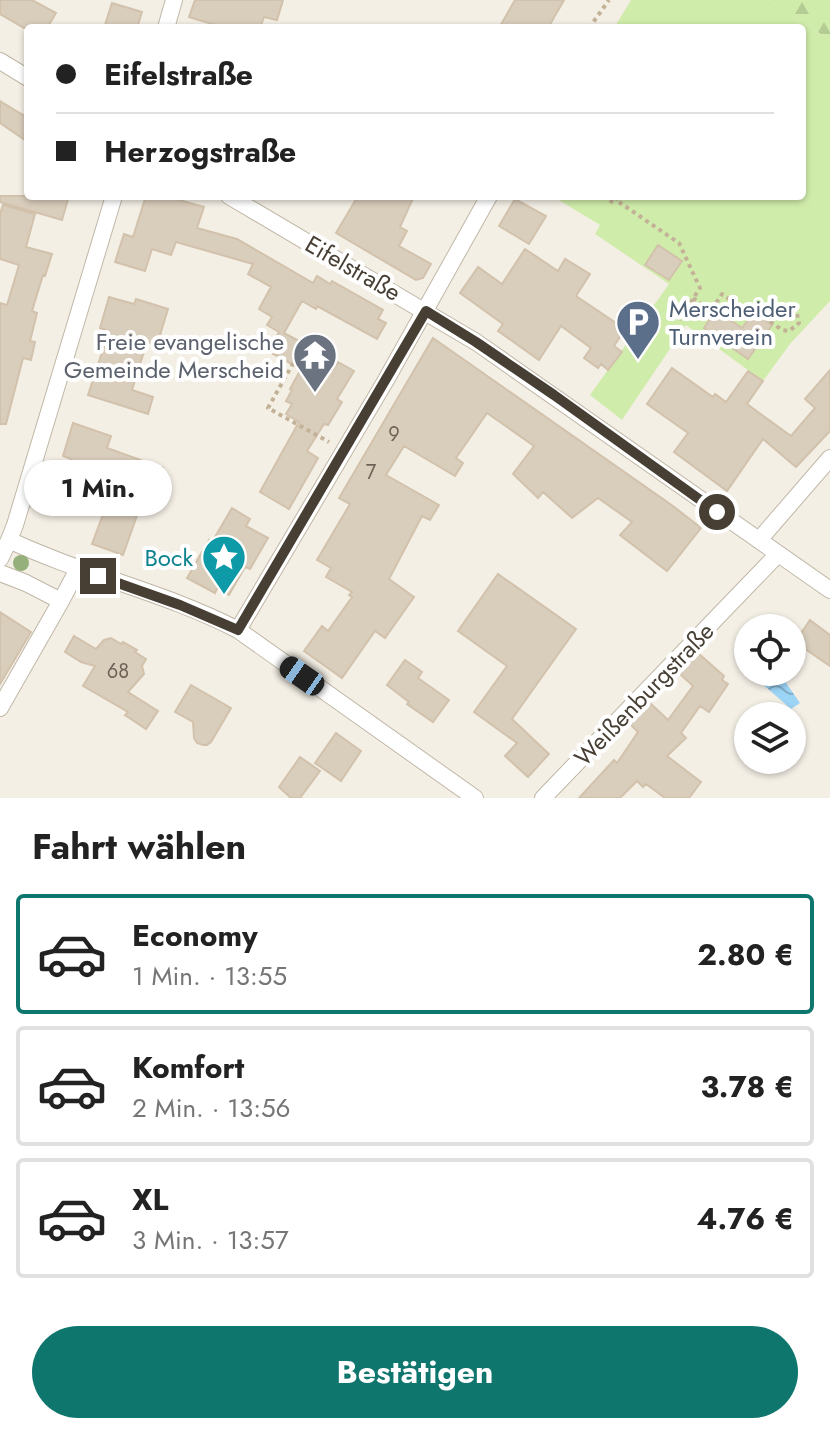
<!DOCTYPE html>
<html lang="de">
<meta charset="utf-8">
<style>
:root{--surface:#fff;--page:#f2f2f2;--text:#222;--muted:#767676;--line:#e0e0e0;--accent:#0f766e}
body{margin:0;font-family:Jost,sans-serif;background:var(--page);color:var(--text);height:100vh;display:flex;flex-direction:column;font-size:30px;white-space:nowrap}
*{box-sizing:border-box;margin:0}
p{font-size:26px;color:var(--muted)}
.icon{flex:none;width:44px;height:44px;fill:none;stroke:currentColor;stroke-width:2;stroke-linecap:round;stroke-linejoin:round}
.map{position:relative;height:798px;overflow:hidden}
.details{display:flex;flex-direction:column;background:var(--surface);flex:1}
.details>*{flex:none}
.top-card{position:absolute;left:24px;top:24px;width:782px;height:176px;border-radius:8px;box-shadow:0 2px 6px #0004;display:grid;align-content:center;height:176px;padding:0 32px;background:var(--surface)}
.controls{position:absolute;left:734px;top:614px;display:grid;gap:16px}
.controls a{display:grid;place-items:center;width:72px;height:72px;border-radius:50%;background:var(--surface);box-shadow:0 2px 6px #0004;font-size:40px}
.end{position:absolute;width:36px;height:36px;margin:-18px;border:10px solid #473f34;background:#fff;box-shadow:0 0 0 4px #fff}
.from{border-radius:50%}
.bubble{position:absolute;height:56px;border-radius:28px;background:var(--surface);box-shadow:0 2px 6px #0004;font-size:26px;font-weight:700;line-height:56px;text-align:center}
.car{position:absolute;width:24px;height:48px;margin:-24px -12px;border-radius:10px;box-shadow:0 0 6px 2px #0007;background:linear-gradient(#222 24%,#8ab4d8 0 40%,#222 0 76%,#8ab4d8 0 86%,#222 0)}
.top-card b{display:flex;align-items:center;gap:28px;height:76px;font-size:30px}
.top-card b+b{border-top:2px solid var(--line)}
.top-card i{width:20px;height:20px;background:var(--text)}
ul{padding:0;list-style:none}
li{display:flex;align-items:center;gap:24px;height:120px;margin:0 16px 12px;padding:0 16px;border:4px solid var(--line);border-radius:8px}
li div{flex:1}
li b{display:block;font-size:30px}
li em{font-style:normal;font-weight:700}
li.on{border-color:var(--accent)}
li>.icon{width:72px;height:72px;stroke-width:1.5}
h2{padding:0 32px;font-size:36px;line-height:96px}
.button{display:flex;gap:16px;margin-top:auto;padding:16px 32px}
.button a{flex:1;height:92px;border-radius:48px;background:var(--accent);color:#fff;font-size:32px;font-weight:700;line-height:92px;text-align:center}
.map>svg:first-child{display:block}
</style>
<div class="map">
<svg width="830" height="798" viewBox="0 0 830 798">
<defs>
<pattern id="forest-firs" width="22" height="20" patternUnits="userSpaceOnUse" patternTransform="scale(2)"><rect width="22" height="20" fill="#d0ecaa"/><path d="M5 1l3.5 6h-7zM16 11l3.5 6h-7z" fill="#b4cb93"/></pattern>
<pattern id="water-waves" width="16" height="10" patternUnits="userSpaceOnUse" patternTransform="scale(2)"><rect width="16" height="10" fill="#9cd4f6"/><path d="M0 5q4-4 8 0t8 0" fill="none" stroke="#81adc8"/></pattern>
</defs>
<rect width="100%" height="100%" fill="#f4efe5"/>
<path fill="url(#forest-firs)" d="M768,0h62v40z"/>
<path fill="#d0ecaa" d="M631,0h137l62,40v261l-40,43 -27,37 -77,-56 -64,95 -32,-25 79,-111 -74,-50 5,-9 -48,-29h250v-168h-188z"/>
<path fill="url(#water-waves)" d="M770,672h14l4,3 -4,5 16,23 -9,6 -30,-26z"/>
<path fill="#d9cdbc" stroke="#d2c2ac" stroke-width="2" d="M0,0h32l24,13 -9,15h-23l-24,-14z
M195,0h88l-6,20 -13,-3 -4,11h-35l-36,-11z
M515,0h49l-16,28h-49z
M112,3l30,9 -5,16h-33z
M0,101l28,17v24l-28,-19z
M0,196h69l-7,24 -62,-18z
M150,196h15l39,11 -7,21 40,11 76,44 4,-7 13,8 2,-3 51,29 -5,9 8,4 -9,16 -60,-33 -1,3 -14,-8 -18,32 15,8 -3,7 37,22 5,-8 16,9 -17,28 5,3 -14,23 -4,-1 -17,27 11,7 -29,51 -29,-17 39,-70 -13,-8 6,-10 -6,-3 6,-11 -2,-1 11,-20 -33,-18 11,-19 -12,-7 5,-8 -13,-8 12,-22 -23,-13 5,-10 -77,-22 -5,13 -19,-6 -7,22 -30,-9 9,-28 9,3 12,-38z
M358,196h56l-14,31 7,4 -8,15 32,18 -8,14 -7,2 -80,-47z
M515,199l31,17 -17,28 -30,-18z
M3,205l32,9 -9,33 26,7 -7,22 -2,-1 -11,36 5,2 -7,28 5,1 -4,18 -8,-2 -17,66h-6v-121l7,2 12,-40 -19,-6v-45z
M658,245l24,16 -13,19 -24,-15z
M525,249l33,22 7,-12 25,15 -14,22 49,33 -11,17 8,6 -14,18 -7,-6 -3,4 -14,-10 7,-10 -30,-22 -22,34 -41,-29 5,-7 -43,-31 18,-26 24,17z
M109,297l25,7 2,-5 32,10 -11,36 -10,-3 -15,48 21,7 -5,17 -60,-19 21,-64 -9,-3z
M716,310l26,18 12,-16 18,13 -24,34 -44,-31z
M433,338l240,168 28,22 -34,43 -47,-36 12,-13 -34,-24 -26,20 -29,-26 -5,6 -25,-24 21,-28 -47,-33 -31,45 7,5 -8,13 -51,-30 -18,29 53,30 -9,15 -8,-4 -33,63 25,18 -29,41 -10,-7 -33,47 -38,-27 18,-25 6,5 24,-34 -3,-2 3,-3 -26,-15 5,-9 -14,-8 33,-56 -11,-6z
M672,368l41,29 2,-3 11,8 22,-31 15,10 -16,23 44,32 24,-28 -10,-9 25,-29v61l-34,36 -33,-28 -36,52 -53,-39 14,-19 -41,-29z
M73,423l38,13 -4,12 56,20 -14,27 -4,-2 -22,62 -31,-11 19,-51 -45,-14 5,-20 -8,-3z
M232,508l18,11 -4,7 22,12 -18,31 -5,-2 -16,28 -12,-7 -2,5 -28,-15 22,-38 3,2z
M498,574l78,55 -64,90 37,35 -21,23 -23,-21 12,-13 -43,-31 33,-46 -49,-35z
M0,612l31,20 -31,52z
M810,620l20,15v31l-35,-24z
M74,636l22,13 8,-9 7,-2 10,6 2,-2 14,8 -2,2 11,7 -4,7 2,8 -16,18 30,19 -12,18 -21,-14 3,-3 -45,-26 12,-20 -14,-4 -16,-10z
M698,653l26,23 -2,4 6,4 -19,28 -9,-6 -19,27 5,5 -19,18 34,26 -12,16h-24l-19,-14 -3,3 -6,-6 -17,17h-41l35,-38 3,3 21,-31 -8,-8 20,-21 18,17 25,-34 -14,-13z
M405,660l17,12 -4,6 31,22 -16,22 -26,-18 2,-2 -22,-17z
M191,685l40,23 -20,34 -4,3h-4l-6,-2 -3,-5 -1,-16 -18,-10z
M336,733l25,18 -20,30 -26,-18z
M300,757l20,14 -20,27h-9l-12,-11z"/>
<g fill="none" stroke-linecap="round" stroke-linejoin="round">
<g stroke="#c0b7a7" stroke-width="18">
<path id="street" d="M166,28l8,-28
M0,61l28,17
M229,196l247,146 354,248
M9,540l6,-15 99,-329
M759,540l71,-82
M0,559l9,-19c74,35 156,52 229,90l237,168
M0,573l26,10 35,18 17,-32
M238,630l148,-250 103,-184
M0,708l61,-107
M543,798l235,-244"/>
</g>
<path stroke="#c3b297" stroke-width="4" stroke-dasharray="4 4" stroke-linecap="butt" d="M589,28l20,-28
M603,196l11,7 2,-3
M618,196l-2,4 63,43 21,45 -21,32
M693,298l18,13 11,-17 30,21
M751,313l3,-3 28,20 7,1 10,-8 -2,-9
M309,335l-41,73 61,34"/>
<use href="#street" stroke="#fff" stroke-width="16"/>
</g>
<circle fill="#95b07a" cx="21" cy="563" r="8"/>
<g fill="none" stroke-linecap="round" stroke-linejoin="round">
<path stroke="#473f34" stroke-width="10" d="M98,576l82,29 58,25 188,-319 50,31 78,53 163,117"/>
</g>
<defs>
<g id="parking-pin" transform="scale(2.3)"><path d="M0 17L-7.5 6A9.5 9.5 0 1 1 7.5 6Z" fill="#5c6f8a" stroke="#fff"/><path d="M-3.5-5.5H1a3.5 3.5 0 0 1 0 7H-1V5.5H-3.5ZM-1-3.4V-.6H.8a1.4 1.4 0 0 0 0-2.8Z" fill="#fff"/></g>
<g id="temple-pin" transform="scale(2.3)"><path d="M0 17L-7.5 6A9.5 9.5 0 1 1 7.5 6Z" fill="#6b7280" stroke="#fff"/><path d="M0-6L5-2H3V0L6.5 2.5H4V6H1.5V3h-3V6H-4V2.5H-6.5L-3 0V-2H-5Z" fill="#fff"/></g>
<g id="sight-pin" transform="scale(2.3)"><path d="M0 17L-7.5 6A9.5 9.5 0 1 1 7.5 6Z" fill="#0f9aa8" stroke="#fff"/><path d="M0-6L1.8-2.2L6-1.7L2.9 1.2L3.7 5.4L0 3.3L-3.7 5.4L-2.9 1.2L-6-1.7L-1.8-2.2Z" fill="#fff"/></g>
</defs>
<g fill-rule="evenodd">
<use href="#parking-pin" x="638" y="322"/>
<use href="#temple-pin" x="315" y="355"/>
<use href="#sight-pin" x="224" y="557"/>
</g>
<g text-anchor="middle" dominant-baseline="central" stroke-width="8" stroke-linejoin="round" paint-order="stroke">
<g font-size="20" fill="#6c6256">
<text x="394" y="434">9</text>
<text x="371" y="472">7</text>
<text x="118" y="671">68</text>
</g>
<g font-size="24" fill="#473f34" stroke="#fff">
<text transform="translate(353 268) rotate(30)">Eifelstraße</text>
<text transform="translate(644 694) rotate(-46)">Weißenburgstraße</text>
</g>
<g font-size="24" fill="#4e5e75" stroke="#fff" text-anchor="start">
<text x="669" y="308">Merscheider<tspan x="669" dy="28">Turnverein</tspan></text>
</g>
<g font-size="24" fill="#5b616d" stroke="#fff" text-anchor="end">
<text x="284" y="341">Freie evangelische<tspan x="284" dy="28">Gemeinde Merscheid</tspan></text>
</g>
<g font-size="24" fill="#0d838f" stroke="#fff" text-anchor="end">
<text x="193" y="557">Bock</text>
</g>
</g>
</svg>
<div class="controls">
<a><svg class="icon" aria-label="locate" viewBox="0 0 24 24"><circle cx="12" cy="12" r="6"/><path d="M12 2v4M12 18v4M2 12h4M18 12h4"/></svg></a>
<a><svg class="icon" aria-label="layers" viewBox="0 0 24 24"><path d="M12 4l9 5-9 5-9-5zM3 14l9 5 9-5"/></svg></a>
</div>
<i class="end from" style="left:717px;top:512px"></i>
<i class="end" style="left:98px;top:576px"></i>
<div class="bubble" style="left:24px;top:460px;width:148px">1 Min.</div>
<i class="car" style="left:302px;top:676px;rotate:305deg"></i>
<div class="top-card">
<b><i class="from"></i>Eifelstraße</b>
<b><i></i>Herzogstraße</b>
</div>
</div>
<section class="details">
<h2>Fahrt wählen</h2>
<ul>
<li class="on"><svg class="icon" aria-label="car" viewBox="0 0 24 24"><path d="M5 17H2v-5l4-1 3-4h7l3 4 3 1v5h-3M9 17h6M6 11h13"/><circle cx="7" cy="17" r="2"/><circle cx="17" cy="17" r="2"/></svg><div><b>Economy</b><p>1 Min. · 13:55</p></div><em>2.80 €</em></li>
<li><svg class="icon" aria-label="car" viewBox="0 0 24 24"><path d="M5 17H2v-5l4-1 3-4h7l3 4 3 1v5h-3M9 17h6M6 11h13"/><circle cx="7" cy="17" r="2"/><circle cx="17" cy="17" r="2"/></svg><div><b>Komfort</b><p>2 Min. · 13:56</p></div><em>3.78 €</em></li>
<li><svg class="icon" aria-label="car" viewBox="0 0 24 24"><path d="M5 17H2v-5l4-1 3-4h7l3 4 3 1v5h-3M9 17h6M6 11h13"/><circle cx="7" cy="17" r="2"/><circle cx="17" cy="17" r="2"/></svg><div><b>XL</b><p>3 Min. · 13:57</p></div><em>4.76 €</em></li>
</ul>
<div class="button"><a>Bestätigen</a></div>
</section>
